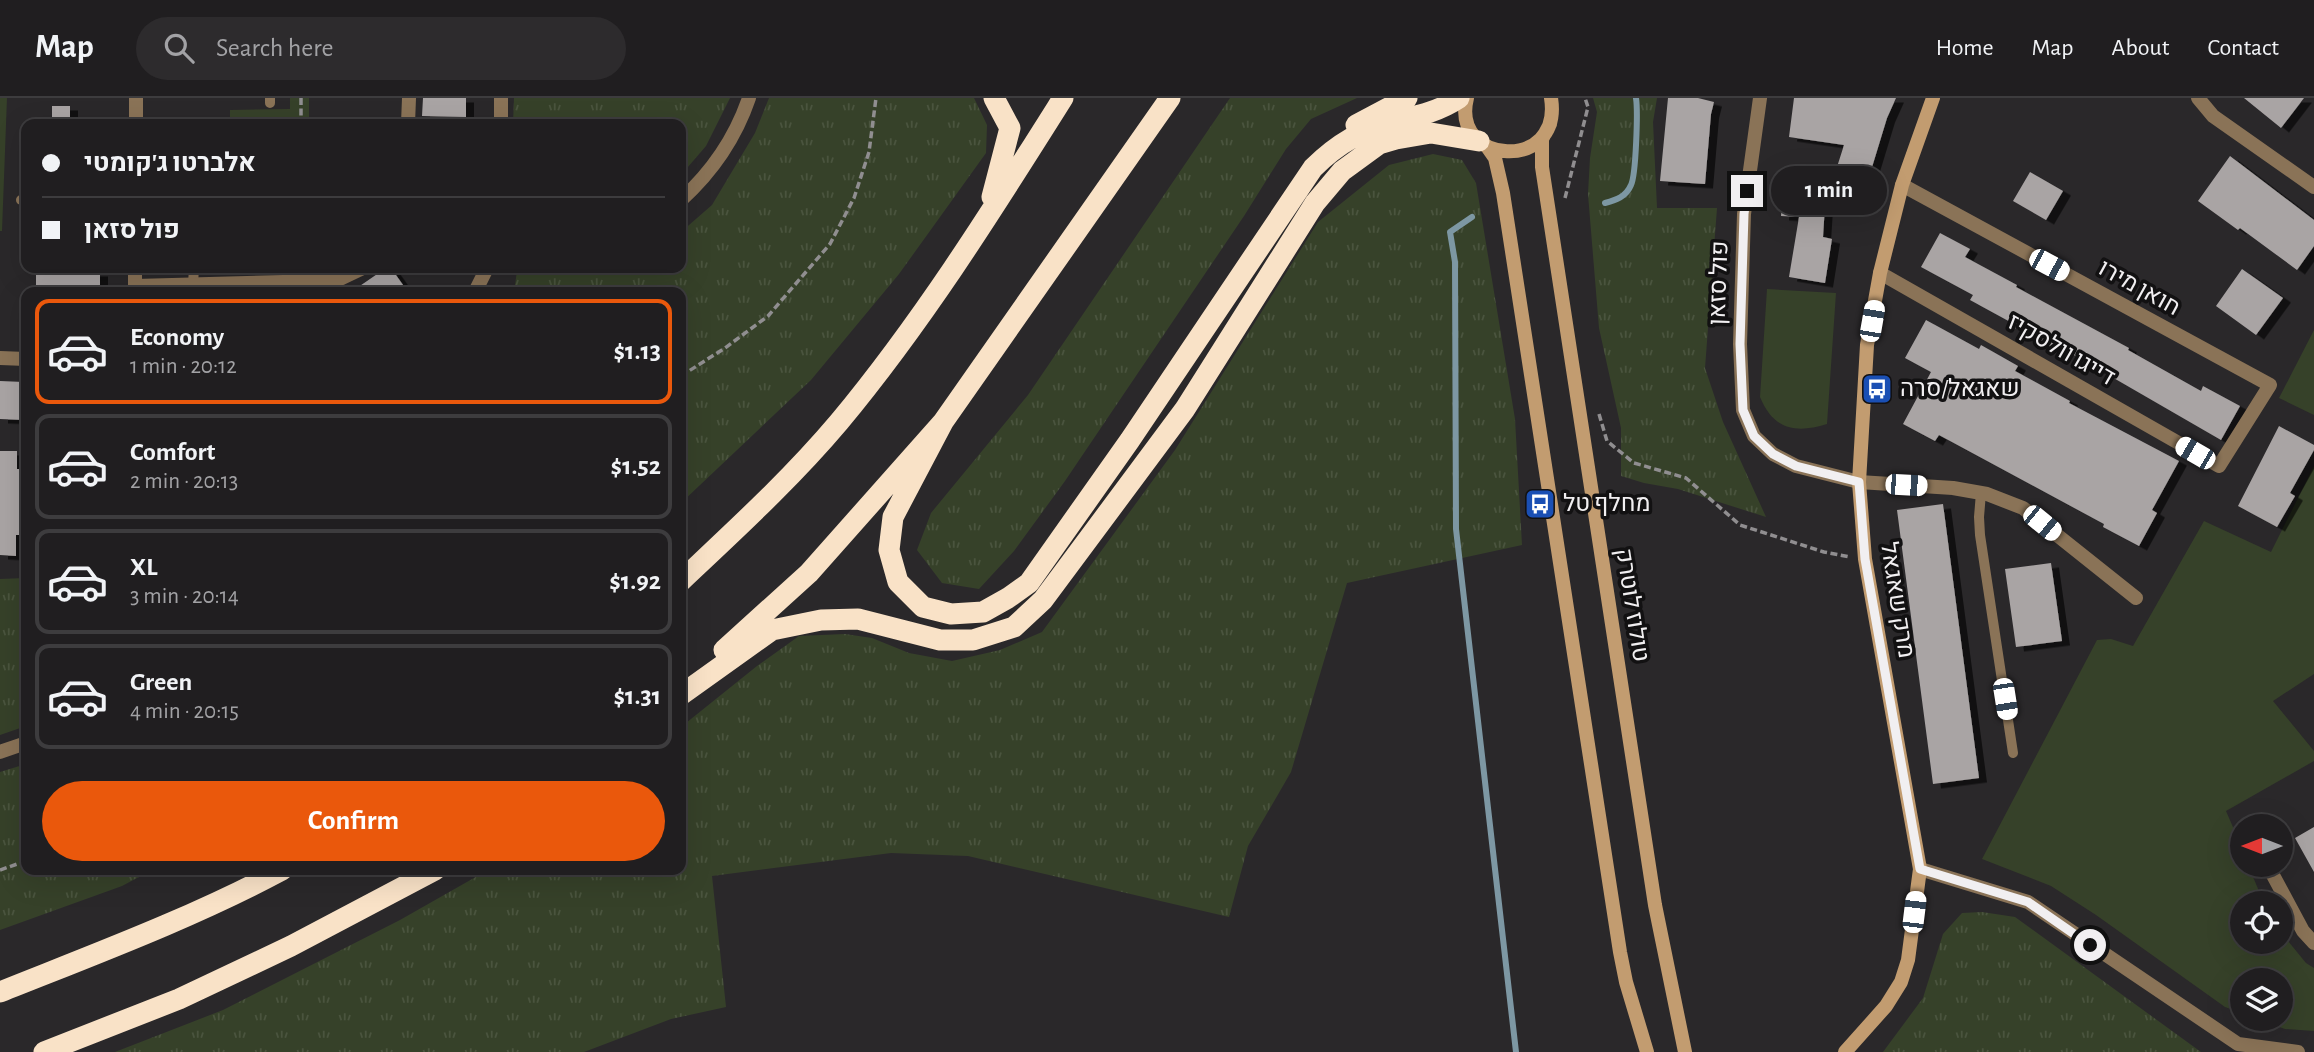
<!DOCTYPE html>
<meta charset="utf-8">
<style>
:root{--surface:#201e20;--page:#2d2b2d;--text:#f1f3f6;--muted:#a2a2a5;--line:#3d3c3e;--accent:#ea580c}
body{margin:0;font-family:"Alegreya Sans",Heebo,sans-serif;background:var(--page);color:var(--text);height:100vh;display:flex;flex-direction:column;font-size:26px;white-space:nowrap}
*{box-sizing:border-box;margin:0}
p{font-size:23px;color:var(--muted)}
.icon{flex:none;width:38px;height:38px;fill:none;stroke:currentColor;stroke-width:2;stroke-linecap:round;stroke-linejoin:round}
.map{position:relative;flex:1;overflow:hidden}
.sheet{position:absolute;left:21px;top:189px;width:665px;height:588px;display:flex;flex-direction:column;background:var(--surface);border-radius:14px;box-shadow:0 7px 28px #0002,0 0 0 2px var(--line)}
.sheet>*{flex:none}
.banner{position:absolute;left:21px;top:21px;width:665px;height:154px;border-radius:14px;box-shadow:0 7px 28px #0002,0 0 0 2px var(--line);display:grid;align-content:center;height:154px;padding:0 21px;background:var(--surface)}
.needle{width:46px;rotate:270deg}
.controls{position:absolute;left:2230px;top:716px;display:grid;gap:14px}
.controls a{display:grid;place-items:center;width:63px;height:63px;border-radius:50%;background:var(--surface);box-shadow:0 7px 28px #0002,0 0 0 2px var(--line);font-size:35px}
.end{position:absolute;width:32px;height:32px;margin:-16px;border:9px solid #f1eff1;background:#111;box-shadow:0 0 0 4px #111}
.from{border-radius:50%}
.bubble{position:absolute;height:49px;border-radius:24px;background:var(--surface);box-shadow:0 7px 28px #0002,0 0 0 2px var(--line);font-size:23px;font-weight:600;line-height:49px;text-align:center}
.car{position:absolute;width:21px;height:42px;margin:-21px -10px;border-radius:9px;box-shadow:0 0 5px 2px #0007;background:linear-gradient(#fff 24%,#345 0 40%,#fff 0 76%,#345 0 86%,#fff 0)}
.banner b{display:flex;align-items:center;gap:24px;height:66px;font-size:26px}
.banner b+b{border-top:2px solid var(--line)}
.banner i{width:18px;height:18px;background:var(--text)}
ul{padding:12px 0 0;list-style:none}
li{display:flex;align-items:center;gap:21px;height:105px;margin:0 14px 10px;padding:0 7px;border:4px solid var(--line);border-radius:14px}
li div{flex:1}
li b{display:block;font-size:26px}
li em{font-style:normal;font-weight:600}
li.active{border-color:var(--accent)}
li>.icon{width:63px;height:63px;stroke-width:1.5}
.button{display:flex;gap:14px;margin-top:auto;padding:14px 21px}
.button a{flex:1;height:80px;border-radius:42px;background:var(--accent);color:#fff;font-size:28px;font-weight:600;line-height:80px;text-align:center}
header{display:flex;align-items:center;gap:42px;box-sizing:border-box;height:98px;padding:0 35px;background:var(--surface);border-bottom:2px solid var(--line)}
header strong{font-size:33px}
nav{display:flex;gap:38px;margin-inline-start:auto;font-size:24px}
.search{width:490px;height:63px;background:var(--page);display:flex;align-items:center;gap:18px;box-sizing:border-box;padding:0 24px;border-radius:38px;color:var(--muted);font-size:26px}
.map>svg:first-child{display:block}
</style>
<header>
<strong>Map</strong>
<div class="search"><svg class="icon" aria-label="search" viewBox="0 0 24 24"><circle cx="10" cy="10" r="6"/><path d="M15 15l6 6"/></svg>Search here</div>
<nav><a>Home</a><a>Map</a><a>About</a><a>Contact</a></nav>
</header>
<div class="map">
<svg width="2314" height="954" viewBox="0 0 2314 954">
<defs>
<pattern id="grass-tufts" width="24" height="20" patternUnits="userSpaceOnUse" patternTransform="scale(1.75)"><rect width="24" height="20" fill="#364129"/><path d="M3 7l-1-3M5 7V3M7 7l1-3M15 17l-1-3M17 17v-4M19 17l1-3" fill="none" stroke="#4a543e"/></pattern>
<filter id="shadow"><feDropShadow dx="8" dy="4.5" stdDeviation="0" flood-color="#0009"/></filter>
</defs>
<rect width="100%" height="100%" fill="#2a282a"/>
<path fill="url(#grass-tufts)" d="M514,0h216l-24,48 -25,29v-51h-168z
M769,0h205l13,27 -1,28 -87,121 -88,106 -130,123v-211h-167l3,-21 164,-3v-36l31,-27 43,-72z
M1230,0h127l-46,21 -25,30 -42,67 -179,265 -51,70 -35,38 -37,-6 -25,-33 14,-37 97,-118z
M1593,0h64l-4,24 4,86h60l-12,160 18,54 43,95 -88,-28 -34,-6 -23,-7v-48l-22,-100 -11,-134 2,-36 7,-46z
M1433,56l29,6 14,23 39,236 7,126 -175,38 -56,189 -43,74 -19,71 -261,-61 -77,-3 -179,23 14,131 -55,12 -87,33h-469l108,-42 177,-90 88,-50h193v-143l76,-61 42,-30 46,-2 27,4 37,15 43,8 48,-11 42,-18 133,-182 143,-228 71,-57z
M26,480v148l-26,9v-156z
M26,666v106h126l-30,16 -122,44v-158z
M1982,814l33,5 186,135h-318l40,-54 20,-64 19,-21z"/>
<path fill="#364129" d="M0,0h7l-5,133h-2z
M290,0h19v26h-79v-14l60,-1z
M1767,191l69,4 -9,131c-32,10 -54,5 -67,-27z
M2314,232v85l-35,-17z
M2314,368v208l-41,27 41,50v10l-88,50 16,37v16l6,1 16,38h-22v39h38v-11l26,32 8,5v63l-29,-2 -28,-10 23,-1v-38h-38v33l-17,-6 -129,-92 -45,-29 -69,-27 115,-219 14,-1 22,7 71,-125 67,31z"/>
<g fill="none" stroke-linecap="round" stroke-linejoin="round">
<path stroke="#7d97a3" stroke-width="6" d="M1605,105c11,-3 21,-6 26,-18 5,-10 7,-74 5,-87
M1472,119l-22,15 5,30 1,267 60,523"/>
</g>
<path fill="#a9a4a4" filter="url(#shadow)" d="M423,0h43v19l-44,-1z
M1668,0h30l16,4 -3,12 -6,70 -45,-3z
M1794,0h102l-9,20 -18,59 -32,-10 7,-22 -55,-8z
M2244,0h60l-23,30z
M52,8h18v18h-18z
M2230,58l84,64v26l-17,24 -57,-42 -2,2 -40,-29z
M1784,73l43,2 -4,64 9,2 -7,44 -36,-6 10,-60 -18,-1z
M2030,74l33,19 -17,29 -33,-19z
M1940,135l30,16 -5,8 52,28 -1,2 113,61 -1,2 73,41 2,-5 37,20 -19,34 -161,-93 -2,4 -45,-24 1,-3 -44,-24 3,-5 -52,-28z
M36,170h41v4h23v20h-64z
M386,170h5l17,24h-57z
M2242,171l41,29 -27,37 -40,-29z
M1926,222l53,29 2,-4 37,21 -3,5 55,30 -1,2 110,58 -27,49 5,3 -18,33 -36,-19 1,-3 -165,-89 -4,6 -32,-17 28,-52 -26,-14z
M0,283l24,1v38l-24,-1z
M2279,328l35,19v5l-24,43 5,3 -18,31 -39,-21z
M0,353h17v18h6l-1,66h-6v21l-16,-1z
M1943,406l36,274 -46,6 -36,-274z
M2051,465l11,78 -46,6 -11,-78z
M2314,729v45l-19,-34z"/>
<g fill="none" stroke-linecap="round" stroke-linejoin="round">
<path stroke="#908e90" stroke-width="3.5" stroke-dasharray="7 3.5" stroke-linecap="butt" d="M301,0v26
M265,26l36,-2
M1565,100l23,-91 -3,-9
M681,278l44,-28 43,-32 62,-72 24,-46 15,-46 7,-54
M1599,316l8,27 27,22 52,15 54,47 84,27 26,5
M0,772l26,-9"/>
<path stroke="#8a7357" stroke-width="10" d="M270,0v5
M21,102h5
M193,186l1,-16
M1981,395l-2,24 1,18 33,218"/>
<path stroke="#8a7357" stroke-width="14" d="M136,0v26
M501,0v26
M1760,0l-16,116 -4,130 3,66 11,26 19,18 23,12 63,16 94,6 34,6 36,14 113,90
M2198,0l15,18 101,71
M408,26l1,-26
M681,102c32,-29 54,-61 68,-102
M1880,175l339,193 51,-81 -368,-200
M135,188l187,-5 20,-3 21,-10
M135,194v-24
M475,194l12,-24
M0,260l26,1
M0,654l26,-9
M2267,766l36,67 11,12
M1920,771l108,33 210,142 60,8"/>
<path stroke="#c29c70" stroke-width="14" d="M1467,0c-17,67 96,75 84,0
M1550,26l-8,15v28l113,738 30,147
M1488,50l7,10 8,35 117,759 6,30 21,70
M1845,954l41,-46 15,-24 7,-22 12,-91 -55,-310 -6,-77 8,-137 13,-72 22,-88 31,-87"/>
<path stroke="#f9e2c7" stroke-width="21" d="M1356,27l51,-27
M992,99l18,-69 -16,-30
M943,324l-50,95 -4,33 9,32 25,25 28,7 32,-2 25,-14 21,-15 101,-143 183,-272c23,-23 48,-39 80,-46 24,-6 45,-10 66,-24
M681,483c54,-51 110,-102 158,-159 84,-101 154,-213 224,-324
M724,552l85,-77 134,-151 227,-324
M681,597l91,-65 49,-10 37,-1 82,21h33l41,-13 29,-27 142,-191 130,-206 27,-32 37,-27 17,-5 35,-6 48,8
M0,894c95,-38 192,-74 282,-122
M44,954l135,-53 112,-53 144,-76"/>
</g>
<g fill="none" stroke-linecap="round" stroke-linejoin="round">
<path stroke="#f1eff1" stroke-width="9" d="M1747,93l-3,23 -4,130 3,66 11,26 19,18 23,12 63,16 6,77 55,310 108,33 62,43"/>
</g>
<defs>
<g id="bus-square" transform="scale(1.575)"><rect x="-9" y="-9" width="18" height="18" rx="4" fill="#1a4fb4" stroke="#121112"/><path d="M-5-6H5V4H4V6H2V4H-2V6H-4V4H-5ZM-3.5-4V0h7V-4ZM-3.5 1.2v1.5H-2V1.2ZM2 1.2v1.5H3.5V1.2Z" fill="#fff"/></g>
</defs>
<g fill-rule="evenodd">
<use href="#bus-square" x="1877" y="291"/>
<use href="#bus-square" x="1540" y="406"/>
</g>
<g text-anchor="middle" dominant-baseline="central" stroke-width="7" stroke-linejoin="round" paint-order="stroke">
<g font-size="24" fill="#f1eff1" stroke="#121112">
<text transform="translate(1719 185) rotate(-88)">פול סזאן</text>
<text transform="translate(2139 190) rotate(29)">חואן מירו</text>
<text transform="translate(2061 252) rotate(30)">דייגו וולסקיז</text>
<text transform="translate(1897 502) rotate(81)">מרק שאגאל</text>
<text transform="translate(1632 507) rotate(81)">טולוז לוטרק</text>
</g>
<g font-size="24" fill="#f1eff1" stroke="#121112" text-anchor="start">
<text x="1900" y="291">שאגאל/סרה</text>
<text x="1563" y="406">מחלף טל</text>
</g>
</g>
</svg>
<div class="controls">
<a><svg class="needle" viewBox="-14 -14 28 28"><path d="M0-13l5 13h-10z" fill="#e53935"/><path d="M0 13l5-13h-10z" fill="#a2a2a5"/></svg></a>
<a><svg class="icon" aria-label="locate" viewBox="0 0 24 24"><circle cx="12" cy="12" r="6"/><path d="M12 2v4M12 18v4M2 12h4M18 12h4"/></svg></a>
<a><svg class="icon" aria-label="layers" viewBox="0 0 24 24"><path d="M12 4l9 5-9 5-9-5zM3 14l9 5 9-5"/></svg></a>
</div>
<i class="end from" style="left:2090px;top:847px"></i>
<i class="end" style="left:1747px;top:93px"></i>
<div class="bubble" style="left:1771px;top:68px;width:116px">1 min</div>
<i class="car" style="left:2049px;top:167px;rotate:118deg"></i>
<i class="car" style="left:1872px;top:223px;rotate:10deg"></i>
<i class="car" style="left:2195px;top:355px;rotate:300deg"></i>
<i class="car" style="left:1906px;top:387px;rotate:93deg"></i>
<i class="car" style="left:2042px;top:425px;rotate:129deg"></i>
<i class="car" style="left:2005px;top:601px;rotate:171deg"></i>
<i class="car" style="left:1914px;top:814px;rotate:7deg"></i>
<div class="banner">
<b><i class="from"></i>אלברטו ג'קומטי</b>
<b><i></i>פול סזאן</b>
</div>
<section class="sheet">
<ul>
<li class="active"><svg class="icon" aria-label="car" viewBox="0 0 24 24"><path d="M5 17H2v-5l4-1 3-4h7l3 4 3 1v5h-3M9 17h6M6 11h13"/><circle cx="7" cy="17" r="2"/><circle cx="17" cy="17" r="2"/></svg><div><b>Economy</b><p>1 min · 20:12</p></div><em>$1.13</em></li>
<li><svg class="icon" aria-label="car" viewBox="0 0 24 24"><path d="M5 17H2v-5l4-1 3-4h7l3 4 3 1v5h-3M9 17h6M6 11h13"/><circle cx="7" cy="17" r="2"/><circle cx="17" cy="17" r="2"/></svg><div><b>Comfort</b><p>2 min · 20:13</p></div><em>$1.52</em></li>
<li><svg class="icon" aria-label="car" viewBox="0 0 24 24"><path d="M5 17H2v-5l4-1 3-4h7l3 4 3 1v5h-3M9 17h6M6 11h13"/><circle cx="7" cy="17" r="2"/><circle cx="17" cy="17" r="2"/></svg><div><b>XL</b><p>3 min · 20:14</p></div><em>$1.92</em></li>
<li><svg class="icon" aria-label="car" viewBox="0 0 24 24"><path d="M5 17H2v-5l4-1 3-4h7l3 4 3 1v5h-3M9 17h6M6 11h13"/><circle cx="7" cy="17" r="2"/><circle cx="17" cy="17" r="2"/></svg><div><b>Green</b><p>4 min · 20:15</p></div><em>$1.31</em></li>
</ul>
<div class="button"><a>Confirm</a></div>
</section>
</div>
